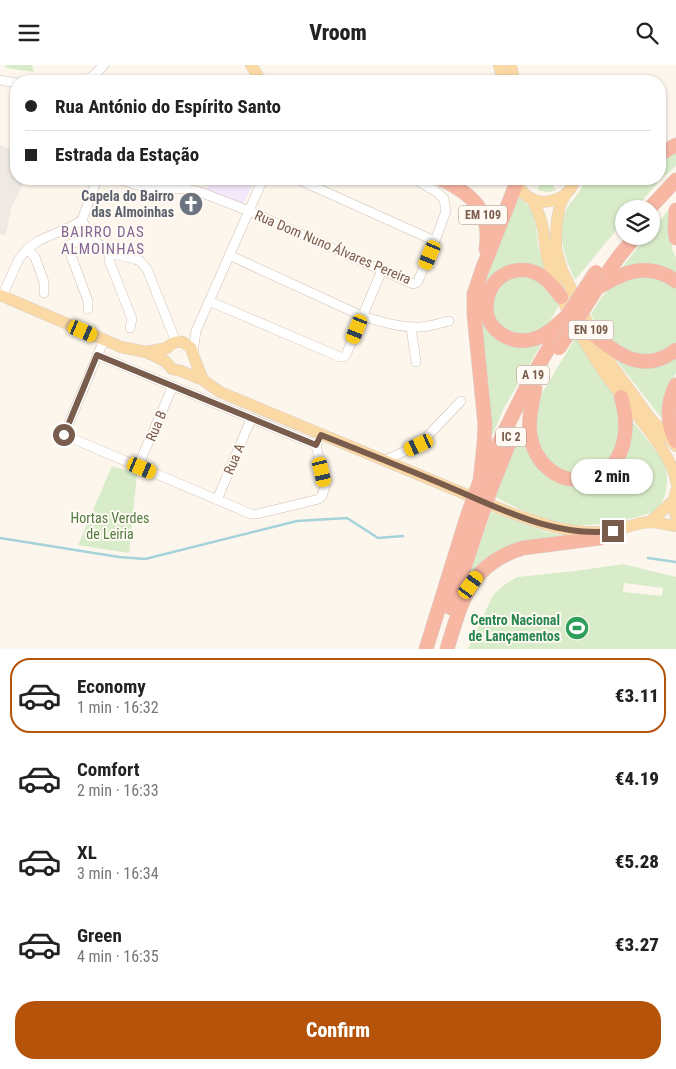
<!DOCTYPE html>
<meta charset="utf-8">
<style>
:root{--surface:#fff;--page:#f2f2f2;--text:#222;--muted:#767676;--line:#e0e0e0;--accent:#b45309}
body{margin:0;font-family:"Roboto Condensed",sans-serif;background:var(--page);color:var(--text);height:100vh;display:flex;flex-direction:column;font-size:19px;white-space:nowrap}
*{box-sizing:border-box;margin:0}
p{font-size:16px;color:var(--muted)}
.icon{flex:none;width:28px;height:28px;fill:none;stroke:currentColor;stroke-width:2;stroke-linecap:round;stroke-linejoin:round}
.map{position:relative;height:584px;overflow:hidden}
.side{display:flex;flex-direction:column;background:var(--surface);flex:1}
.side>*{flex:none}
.guide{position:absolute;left:10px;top:10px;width:656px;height:110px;border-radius:20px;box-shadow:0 1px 4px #0004;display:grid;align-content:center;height:110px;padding:0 15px;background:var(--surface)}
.fabs{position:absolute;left:615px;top:135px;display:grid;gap:10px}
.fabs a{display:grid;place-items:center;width:45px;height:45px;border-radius:50%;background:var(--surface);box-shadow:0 1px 4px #0004;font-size:25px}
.end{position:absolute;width:22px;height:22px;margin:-11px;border:6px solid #7a5c4d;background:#fff;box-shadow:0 0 0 2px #fff}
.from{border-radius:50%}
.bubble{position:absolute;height:35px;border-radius:18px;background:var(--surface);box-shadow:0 1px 4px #0004;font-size:16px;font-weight:800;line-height:35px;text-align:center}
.car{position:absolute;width:15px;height:30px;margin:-15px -8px;border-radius:6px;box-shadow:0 0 4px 1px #0007;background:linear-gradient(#f5c518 24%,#345 0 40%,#f5c518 0 76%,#345 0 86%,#f5c518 0)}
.guide b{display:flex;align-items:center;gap:18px;height:48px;font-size:19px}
.guide b+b{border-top:1px solid var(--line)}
.guide i{width:12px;height:12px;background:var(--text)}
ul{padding:9px 0 0;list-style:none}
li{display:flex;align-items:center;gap:15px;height:75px;margin:0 10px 8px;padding:0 5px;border:2px solid transparent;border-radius:20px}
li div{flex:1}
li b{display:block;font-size:19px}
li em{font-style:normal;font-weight:800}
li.active{border-color:var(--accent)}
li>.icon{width:45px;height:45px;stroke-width:1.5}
.button{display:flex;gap:10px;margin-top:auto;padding:10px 15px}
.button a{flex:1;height:58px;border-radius:20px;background:var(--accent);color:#fff;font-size:20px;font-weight:800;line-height:58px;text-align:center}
header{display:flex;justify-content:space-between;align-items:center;height:65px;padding:0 15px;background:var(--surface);font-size:22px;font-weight:800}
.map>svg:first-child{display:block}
</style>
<header><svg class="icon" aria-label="menu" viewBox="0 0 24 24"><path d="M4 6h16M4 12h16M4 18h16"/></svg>Vroom<svg class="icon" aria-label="search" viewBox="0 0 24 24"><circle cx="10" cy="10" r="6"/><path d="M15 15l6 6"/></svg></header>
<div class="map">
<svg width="676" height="584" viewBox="0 0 676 584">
<rect width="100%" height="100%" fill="#fdf6ec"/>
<path fill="#efe9e4" d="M0,80l16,8v26h9l-14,30 -5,26 -6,-1z"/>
<path fill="#f3e8fa" d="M211,114h44l-12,26 -37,-15z"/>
<path fill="#d8ecc9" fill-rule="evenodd" d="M5,0h27l2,7 -28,-4z
M676,86v15l-17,15 -24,28h-11v12l-49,59c-10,-21 -20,-48 -8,-72 2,-4 6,-8 9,-12 4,-5 7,-11 10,-17h9l6,2 12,1 14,-3h33v-19z
M542,114h7l7,11c-7,3 -12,2 -19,0z
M517,131l13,11 3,7 3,13 2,18 7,28 -10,-6 -49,22 10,47 48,3 -40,69 -15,35 -11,-143z
M671,142l-1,29 3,16 3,5v20l-57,-6 28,-35h4v-5z
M522,210l19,6 19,23 -12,20 -7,5 -8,5h-21l-10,-6 -7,-9 -3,-9 1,-12 10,-16z
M653,211l23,11v58l-24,13 -27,-5 -25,-21 -9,-18c10,-15 19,-33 38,-37 8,-2 17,-1 24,-1z
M576,272l36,55 6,12 2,21 -2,21 -14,20 -9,5 -12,3 -13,-1 -10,-3 -12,-10 -12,-20 -1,-28 7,-19z
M613,291h63v17l-7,13 -3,38z
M629,352c8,10 16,20 24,30 4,6 10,12 12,19 5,13 1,38 -11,45 -15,8 -62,16 -79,14 -28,-4 -55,-14 -79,-28l19,-53 9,-21 23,51 58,3z
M112,401l25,8 -8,79 -51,-8z
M491,447l55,20 21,4 -39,5 -60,38z
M623,499l53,13v72h-208l25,-54 11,-10 13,-8 58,-6zM624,518l39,5 -1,8 -39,-4z"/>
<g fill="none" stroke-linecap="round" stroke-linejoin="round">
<path stroke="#a5d3da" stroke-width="2.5" d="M0,473l119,19 26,2 152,-38 50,-3 31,20 25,-2
M648,493l28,4"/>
<g stroke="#d1beb0" stroke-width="10">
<path id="minor" d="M0,15l16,3
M81,16l12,-5 11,-11
M119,114l18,6 15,2 34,2 14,3 49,19 164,73 3,-1 2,-2 17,-40 11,-30 -2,-12 -6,-6 -23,-14
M297,114l138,62
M82,155l9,17 18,16 26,6 5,2 7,8 29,73
M27,184l8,8 9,25v11
M109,188v7l23,59 -2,9
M229,190l133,61c20,6 39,12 59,11 10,-1 19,-4 28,-6
M2,231l17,-37 8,-10 11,-8 34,-15 10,-6 15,-41
M209,236l131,56h4l2,-2 36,-85
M88,244v-8l-19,-51 2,-6 20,-7
M411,262l5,35
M104,275l-40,95 187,79h6l62,-15 3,-3 3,-10 -9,-41 5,-10
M193,287l3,-21 67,-152
M97,290l219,90
M385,395l34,-15 42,-44
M138,401l35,-80
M217,435l34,-81"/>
</g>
<g stroke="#dad1cd" stroke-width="12">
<path id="major" d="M251,0l10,16
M499,0l4,16
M511,0l3,16
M516,114c7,24 30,28 49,16
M575,114l-4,9 -6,7 -5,10 -3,15 -1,16v13l6,21 31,64 20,33 37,51 26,28
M532,134c4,8 8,16 10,25 3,14 3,28 7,41 12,38 32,73 54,106 18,28 70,80 73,111
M0,230l121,52 25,5 21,-4 3,-3 6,-3h7l8,6 3,9 9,23
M146,287l19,9 7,8 9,2 22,9 17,12 286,119c32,12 63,23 98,21 15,-1 30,-9 45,-10 8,0 19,3 27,4
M676,426c-2,9 -3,16 0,25
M650,457l24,-22"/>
</g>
<g stroke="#dad1cd" stroke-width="15">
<path id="highway" d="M660,89l16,-9
M441,114c31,15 51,32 45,70
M649,144l27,-29
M676,145l-1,18 1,10
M600,218l20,-28 16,-19
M597,223c27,-16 50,-27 79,-7
M561,232c-6,-8 -12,-17 -21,-22 -22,-13 -49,0 -53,25 -6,28 24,48 50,38 12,-4 21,-14 30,-22
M593,269c26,22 51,40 83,16
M676,320c-9,17 -10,39 0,56
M535,324c-3,15 -7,30 -5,45 4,28 27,50 56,45 9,-1 20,-6 26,-13 16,-19 16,-47 9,-69
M485,406l43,-87 34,-59
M480,416l4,-37 1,-20 -11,-110v-20l8,-24 35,-88
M492,421l20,-50
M451,543l29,-88
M426,584l41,-132
M447,584c15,-48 22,-85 76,-101l77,-10 13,-7"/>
</g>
<use href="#minor" stroke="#fff" stroke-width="9"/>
<use href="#major" stroke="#fbd9a5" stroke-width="11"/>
<use href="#highway" stroke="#f7b7a3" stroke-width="14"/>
<g stroke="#dad1cd" stroke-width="15" stroke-linecap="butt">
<path id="highway-bridge" d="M567,251l29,-44
M559,283l38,-60
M467,452l13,-36
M480,455l12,-34"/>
</g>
<use href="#highway-bridge" stroke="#f7b7a3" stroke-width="14"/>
</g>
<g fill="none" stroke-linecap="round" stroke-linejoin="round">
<path stroke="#7a5c4d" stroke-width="6" d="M64,370l33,-80 219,90 5,-10c43,17 86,34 128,52 52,22 106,51 164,44"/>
</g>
<defs>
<g id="church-disc" transform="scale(1.25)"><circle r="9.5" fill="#6b7280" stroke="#fffaf3"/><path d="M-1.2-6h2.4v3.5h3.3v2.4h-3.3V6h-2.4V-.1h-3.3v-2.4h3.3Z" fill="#fff"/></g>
<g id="stadium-disc" transform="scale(1.25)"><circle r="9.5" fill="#2e9e5b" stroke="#fffaf3"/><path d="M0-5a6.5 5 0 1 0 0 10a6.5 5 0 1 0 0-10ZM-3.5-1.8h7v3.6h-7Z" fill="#fff"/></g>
</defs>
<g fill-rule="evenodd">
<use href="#church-disc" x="191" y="139"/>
<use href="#stadium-disc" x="577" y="563"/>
</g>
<g text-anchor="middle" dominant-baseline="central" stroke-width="4" stroke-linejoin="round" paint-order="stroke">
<g fill="#fffaf3" stroke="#a28b7f" stroke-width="1">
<rect x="459" y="140.5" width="48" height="19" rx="4"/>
<rect x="568.5" y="255.5" width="45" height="19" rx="4"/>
<rect x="517" y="300.5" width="32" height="19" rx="4"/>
<rect x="496" y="362.5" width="30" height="19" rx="4"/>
</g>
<g font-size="12" font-weight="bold" fill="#7a5c4d">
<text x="483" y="150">EM 109</text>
<text x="591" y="265">EN 109</text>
<text x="533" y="310">A 19</text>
<text x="511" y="372">IC 2</text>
</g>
<g font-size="14" font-weight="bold" fill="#5b616d" stroke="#fffaf3" text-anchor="end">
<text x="174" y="131">Capela do Bairro<tspan x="174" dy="16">das Almoinhas</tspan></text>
</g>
<g font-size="14" fill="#7a5c4d" stroke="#fffaf3">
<text transform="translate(333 182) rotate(23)">Rua Dom Nuno Álvares Pereira</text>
<text transform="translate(156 361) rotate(-67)">Rua B</text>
<text transform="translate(234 394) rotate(-67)">Rua A</text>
</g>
<g font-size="14" fill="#537a41" stroke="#fffaf3">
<text x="110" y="453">Hortas Verdes<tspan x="110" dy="16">de Leiria</tspan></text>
</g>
<g font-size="14" font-weight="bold" fill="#27864d" stroke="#fffaf3" text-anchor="end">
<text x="560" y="555">Centro Nacional<tspan x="560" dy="16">de Lançamentos</tspan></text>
</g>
<g font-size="15" letter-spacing="1" fill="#846695" stroke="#fffaf3">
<text x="103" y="167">BAIRRO DAS<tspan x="103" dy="17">ALMOINHAS</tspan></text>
</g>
</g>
</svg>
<div class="fabs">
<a><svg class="icon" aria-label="layers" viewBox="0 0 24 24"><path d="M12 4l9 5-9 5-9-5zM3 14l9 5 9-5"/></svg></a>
</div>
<i class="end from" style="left:64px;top:370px"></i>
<i class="end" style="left:613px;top:466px"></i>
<div class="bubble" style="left:571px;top:394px;width:82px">2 min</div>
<i class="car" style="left:430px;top:190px;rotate:203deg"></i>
<i class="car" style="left:357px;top:264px;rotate:202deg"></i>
<i class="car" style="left:83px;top:266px;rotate:113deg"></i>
<i class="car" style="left:419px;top:380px;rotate:245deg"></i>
<i class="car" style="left:142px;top:403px;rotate:113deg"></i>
<i class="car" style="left:322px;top:407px;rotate:167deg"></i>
<i class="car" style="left:471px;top:520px;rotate:36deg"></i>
<div class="guide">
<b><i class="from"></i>Rua António do Espírito Santo</b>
<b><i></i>Estrada da Estação</b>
</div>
</div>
<section class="side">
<ul>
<li class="active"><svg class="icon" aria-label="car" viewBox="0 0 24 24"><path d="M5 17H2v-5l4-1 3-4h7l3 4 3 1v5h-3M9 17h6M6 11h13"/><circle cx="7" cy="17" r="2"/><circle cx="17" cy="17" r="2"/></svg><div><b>Economy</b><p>1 min · 16:32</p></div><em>€3.11</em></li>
<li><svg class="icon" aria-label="car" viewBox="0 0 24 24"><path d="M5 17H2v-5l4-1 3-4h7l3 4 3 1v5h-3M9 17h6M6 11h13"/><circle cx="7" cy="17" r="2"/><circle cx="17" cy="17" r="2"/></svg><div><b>Comfort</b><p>2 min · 16:33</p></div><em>€4.19</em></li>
<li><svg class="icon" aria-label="car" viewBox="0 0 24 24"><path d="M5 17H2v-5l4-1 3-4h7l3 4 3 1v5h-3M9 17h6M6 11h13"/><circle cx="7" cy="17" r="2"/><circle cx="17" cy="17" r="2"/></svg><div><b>XL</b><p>3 min · 16:34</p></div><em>€5.28</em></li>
<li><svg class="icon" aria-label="car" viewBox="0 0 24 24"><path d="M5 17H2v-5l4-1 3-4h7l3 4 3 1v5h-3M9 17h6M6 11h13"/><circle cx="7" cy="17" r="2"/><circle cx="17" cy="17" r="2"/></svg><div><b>Green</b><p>4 min · 16:35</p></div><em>€3.27</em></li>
</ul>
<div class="button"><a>Confirm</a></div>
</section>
